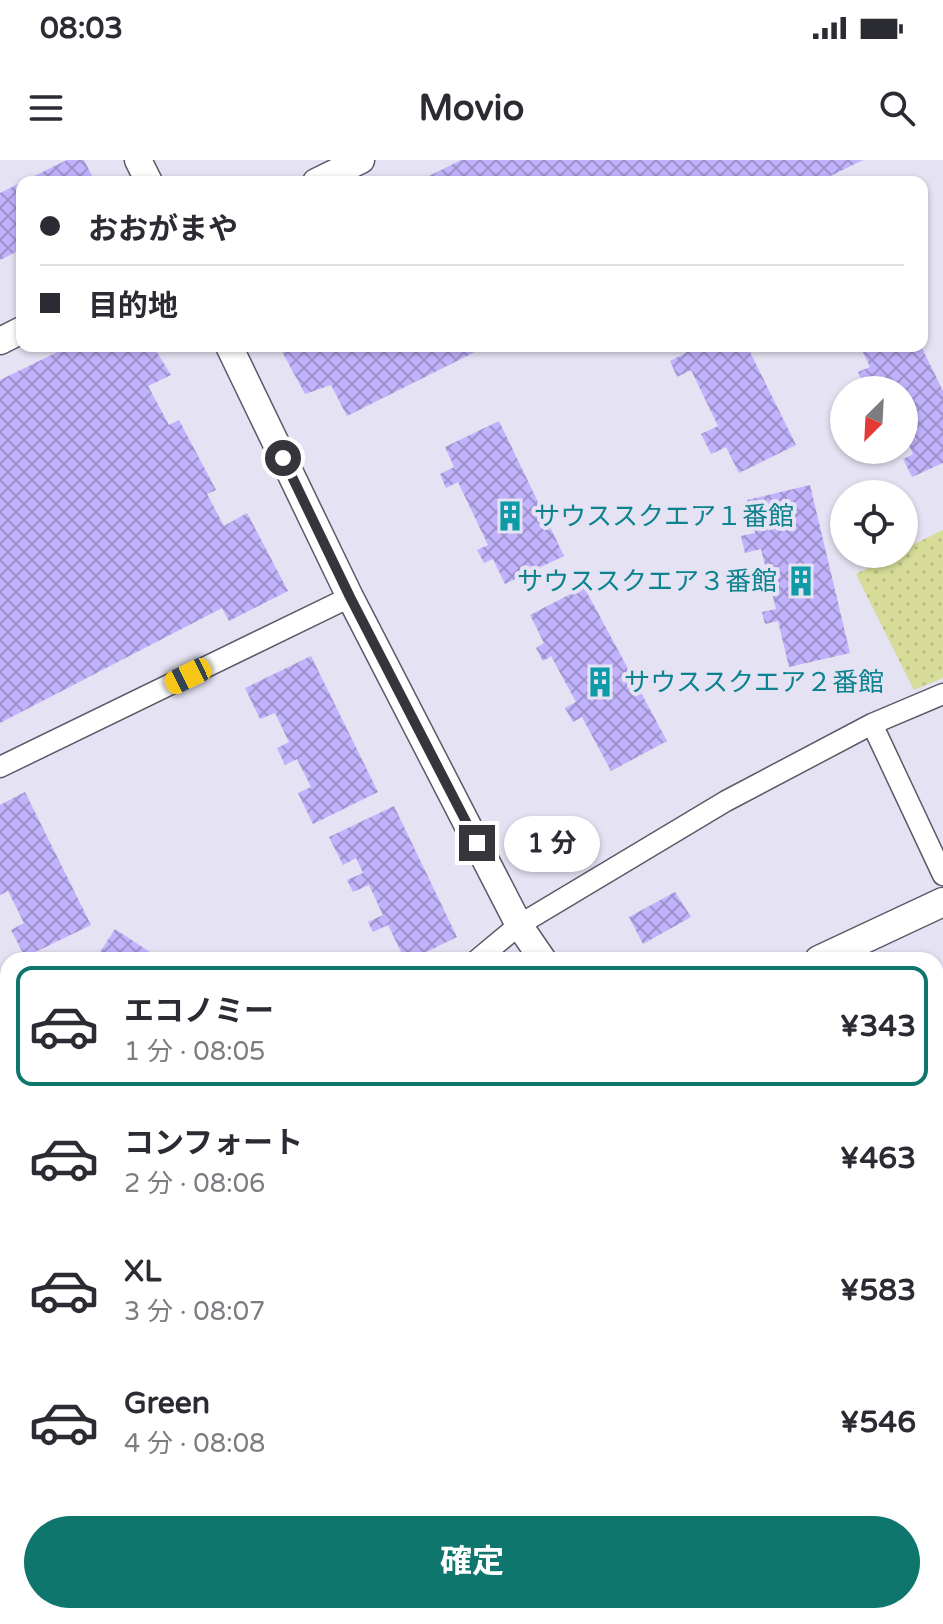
<!DOCTYPE html>
<html lang="ja">
<meta charset="utf-8">
<style>
:root{--surface:#fff;--page:#f7f7f7;--text:#2b2b33;--muted:#7c7c81;--line:#e1e1e2;--accent:#0f766e}
body{margin:0;font-family:"Varela Round","Noto Sans JP",sans-serif;background:var(--page);color:var(--text);height:100vh;display:flex;flex-direction:column;font-size:30px;white-space:nowrap}
*{box-sizing:border-box;margin:0}
p{font-size:26px;color:var(--muted)}
.icon{flex:none;width:44px;height:44px;fill:none;stroke:currentColor;stroke-width:2;stroke-linecap:round;stroke-linejoin:round}
.map{position:relative;flex:1;overflow:hidden}
.panel{position:absolute;left:0px;top:792px;width:944px;height:672px;display:flex;flex-direction:column;background:var(--surface);border-radius:24px 24px 0 0;box-shadow:0 2px 6px #0004}
.panel>*{flex:none}
.banner{position:absolute;left:16px;top:16px;width:912px;height:176px;border-radius:16px;box-shadow:0 2px 6px #0004;display:grid;align-content:center;height:176px;padding:0 24px;background:var(--surface)}
.needle{width:52px;rotate:204deg}
.controls{position:absolute;left:830px;top:216px;display:grid;gap:16px}
.controls a{display:grid;place-items:center;width:88px;height:88px;border-radius:50%;background:var(--surface);box-shadow:0 2px 6px #0004;font-size:40px}
.end{position:absolute;width:36px;height:36px;margin:-18px;border:10px solid #37353c;background:#fff;box-shadow:0 0 0 4px #fff}
.from{border-radius:50%}
.bubble{position:absolute;height:56px;border-radius:28px;background:var(--surface);box-shadow:0 2px 6px #0004;font-size:26px;font-weight:700;line-height:56px;text-align:center}
.car{position:absolute;width:24px;height:48px;margin:-24px -12px;border-radius:10px;box-shadow:0 0 6px 2px #0007;background:linear-gradient(#f5c518 24%,#345 0 40%,#f5c518 0 76%,#345 0 86%,#f5c518 0)}
.banner b{display:flex;align-items:center;gap:28px;height:76px;font-size:30px}
.banner b+b{border-top:2px solid var(--line)}
.banner i{width:20px;height:20px;background:var(--text)}
ul{padding:14px 0 0;list-style:none}
li{display:flex;align-items:center;gap:24px;height:120px;margin:0 16px 12px;padding:0 8px;border:4px solid transparent;border-radius:16px}
li div{flex:1}
li b{display:block;font-size:30px}
li em{font-style:normal;font-weight:700}
li.active{border-color:var(--accent)}
li>.icon{width:72px;height:72px;stroke-width:1.5}
.primary-button{display:flex;gap:16px;margin-top:auto;padding:16px 24px}
.primary-button a{flex:1;height:92px;border-radius:48px;background:var(--accent);color:#fff;font-size:32px;font-weight:700;line-height:92px;text-align:center}
.status{display:flex;justify-content:space-between;align-items:center;height:56px;padding:0 40px;background:var(--surface);direction:ltr}
.status svg{height:22px;fill:currentColor}
header{display:flex;justify-content:space-between;align-items:center;height:104px;padding:0 24px;background:var(--surface);font-size:36px;font-weight:700}
.map>svg:first-child{display:block}
</style>
<div class="status"><b>08:03</b><svg viewBox="0 0 49 12"><path d="M0 12V9h3v3zM5 12V6h3v6zM10 12V3h3v9zM15 12V0h3v12zM26 1h20v11H26zM47 4h2v5h-2z"/></svg></div>
<header><svg class="icon" aria-label="menu" viewBox="0 0 24 24"><path d="M4 6h16M4 12h16M4 18h16"/></svg>Movio<svg class="icon" aria-label="search" viewBox="0 0 24 24"><circle cx="10" cy="10" r="6"/><path d="M15 15l6 6"/></svg></header>
<div class="map">
<svg width="943" height="1464" viewBox="0 0 943 1464">
<defs>
<pattern id="grass-dots" width="8" height="8" patternUnits="userSpaceOnUse" patternTransform="scale(2)"><rect width="8" height="8" fill="#d7dd98"/><path d="M2 2h.1M6 6h.1" fill="none" stroke="#b9be84" stroke-width="1.8" stroke-linecap="round"/></pattern>
<pattern id="building-cross-hatch" width="8" height="8" patternUnits="userSpaceOnUse" patternTransform="scale(2)"><rect width="8" height="8" fill="#c1b2fc"/><path d="M0 0l8 8M0 8l8-8" fill="none" stroke="#9e92cd"/></pattern>
</defs>
<rect width="100%" height="100%" fill="#e5e2f3"/>
<path fill="url(#grass-dots)" d="M943,370v148l-29,12 -58,-116 39,-20h9v-5z"/>
<path fill="url(#building-cross-hatch)" d="M67,0h17l11,22h-73z
M461,0h402l-45,22h-401z
M22,22v67l-22,11v-67z
M70,186h83l18,29 -23,11 21,39 10,-5 37,70 -9,4 17,32 23,-13 41,78 -59,30 -7,-13 -222,115v-343z
M279,186h208l-140,70 -16,-31 -26,9z
M682,186h65l49,99 -57,28 -13,-26 -15,7 -10,-20 17,-8 -27,-56 -14,7 -7,-16 16,-8z
M860,186h61l22,45v72l-31,14 -9,-18 10,-5 -9,-21v-43h-24l-5,-11 -11,5 -6,-12 12,-5z
M499,261l65,135 -59,28 -12,-25 -9,4 -7,-13 11,-5 -30,-63 -12,6 -6,-14 14,-7 -9,-20z
M810,325l40,168 -61,14 -11,-46 -13,3 -3,-12 14,-3 -15,-60 -16,4 -4,-17 14,-3 -8,-33z
M584,427l83,154 -56,30 -29,-54 -9,5 -8,-14 11,-6 -25,-46 -8,5 -7,-13 8,-5 -14,-28z
M311,496l67,136 -65,32 -15,-31 13,-6 -14,-28 -12,6 -8,-17 12,-6 -14,-29 -15,6 -15,-31z
M25,632l66,133 -66,32 -14,-27 13,-7 -16,-32 -8,4v-90z
M394,646l63,131 -47,23h-5l-17,-35 -15,7 -5,-10 15,-7 -14,-30 -16,7 -6,-12 16,-7 -7,-15 -13,7 -14,-28z
M675,732l16,25 -48,27 -14,-27z
M115,769l47,31h-67z
M0,831l8,6v25l-8,-5z"/>
<g fill="none" stroke-linecap="round" stroke-linejoin="round">
<g stroke="#5c5967" stroke-width="23">
<path id="minor" d="M872,564l71,151
M0,607l350,-170
M477,800l42,-35 207,-124 146,-77 71,-30
M936,1154l7,-5
M0,1341l8,-4
M0,1438l8,12
M340,1456l1,8
M752,1456l16,7 107,-3 7,4
M190,1464l5,-8
M271,1464l4,-8
M437,1464l6,-3 7,3
M562,1464l5,-8"/>
</g>
<g stroke="#5c5967" stroke-width="29">
<path id="tertiary" d="M138,0l11,22
M316,22l45,-22
M0,181l22,-11
M229,186l121,251 169,328 24,35
M936,1303l7,8"/>
</g>
<g stroke="#5c5967" stroke-width="31">
<path id="secondary" d="M819,800l124,-58
M233,1464l5,-8"/>
</g>
<use href="#minor" stroke="#fff" stroke-width="20"/>
<use href="#tertiary" stroke="#fff" stroke-width="26"/>
<use href="#secondary" stroke="#fff" stroke-width="28"/>
</g>
<g fill="none" stroke-linecap="round" stroke-linejoin="round">
<path stroke="#37353c" stroke-width="10" d="M283,298l67,139 127,246"/>
</g>
<defs>
<g id="building-bare" transform="scale(2.4)"><path d="M-4-6H4V6H1V3H-1V6H-4ZM-2.5-4.3h1.7v1.8h-1.7ZM.8-4.3h1.7v1.8H.8ZM-2.5-1h1.7V.8h-1.7ZM.8-1h1.7V.8H.8Z" fill="#0f9aa8" stroke="#e5e2f3" stroke-width="2.5" paint-order="stroke"/></g>
</defs>
<g fill-rule="evenodd">
<use href="#building-bare" x="510" y="356"/>
<use href="#building-bare" x="801" y="421"/>
<use href="#building-bare" x="600" y="522"/>
</g>
<g text-anchor="middle" dominant-baseline="central" stroke-width="8" stroke-linejoin="round" paint-order="stroke">
<g font-size="26" fill="#0d838f" stroke="#e5e2f3" text-anchor="start">
<text x="534" y="356">サウススクエア１番館</text>
<text x="777" y="421" text-anchor="end">サウススクエア３番館</text>
<text x="624" y="522">サウススクエア２番館</text>
</g>
</g>
</svg>
<div class="controls">
<a><svg class="needle" viewBox="-14 -14 28 28"><path d="M0-13l5 13h-10z" fill="#e53935"/><path d="M0 13l5-13h-10z" fill="#7c7c81"/></svg></a>
<a><svg class="icon" aria-label="locate" viewBox="0 0 24 24"><circle cx="12" cy="12" r="6"/><path d="M12 2v4M12 18v4M2 12h4M18 12h4"/></svg></a>
</div>
<i class="end from" style="left:283px;top:298px"></i>
<i class="end" style="left:477px;top:683px"></i>
<div class="bubble" style="left:504px;top:656px;width:96px">1 分</div>
<i class="car" style="left:188px;top:516px;rotate:244deg"></i>
<div class="banner">
<b><i class="from"></i>おおがまや</b>
<b><i></i>目的地</b>
</div>
<section class="panel">
<ul>
<li class="active"><svg class="icon" aria-label="car" viewBox="0 0 24 24"><path d="M5 17H2v-5l4-1 3-4h7l3 4 3 1v5h-3M9 17h6M6 11h13"/><circle cx="7" cy="17" r="2"/><circle cx="17" cy="17" r="2"/></svg><div><b>エコノミー</b><p>1 分 · 08:05</p></div><em>¥343</em></li>
<li><svg class="icon" aria-label="car" viewBox="0 0 24 24"><path d="M5 17H2v-5l4-1 3-4h7l3 4 3 1v5h-3M9 17h6M6 11h13"/><circle cx="7" cy="17" r="2"/><circle cx="17" cy="17" r="2"/></svg><div><b>コンフォート</b><p>2 分 · 08:06</p></div><em>¥463</em></li>
<li><svg class="icon" aria-label="car" viewBox="0 0 24 24"><path d="M5 17H2v-5l4-1 3-4h7l3 4 3 1v5h-3M9 17h6M6 11h13"/><circle cx="7" cy="17" r="2"/><circle cx="17" cy="17" r="2"/></svg><div><b>XL</b><p>3 分 · 08:07</p></div><em>¥583</em></li>
<li><svg class="icon" aria-label="car" viewBox="0 0 24 24"><path d="M5 17H2v-5l4-1 3-4h7l3 4 3 1v5h-3M9 17h6M6 11h13"/><circle cx="7" cy="17" r="2"/><circle cx="17" cy="17" r="2"/></svg><div><b>Green</b><p>4 分 · 08:08</p></div><em>¥546</em></li>
</ul>
<div class="primary-button"><a>確定</a></div>
</section>
</div>
